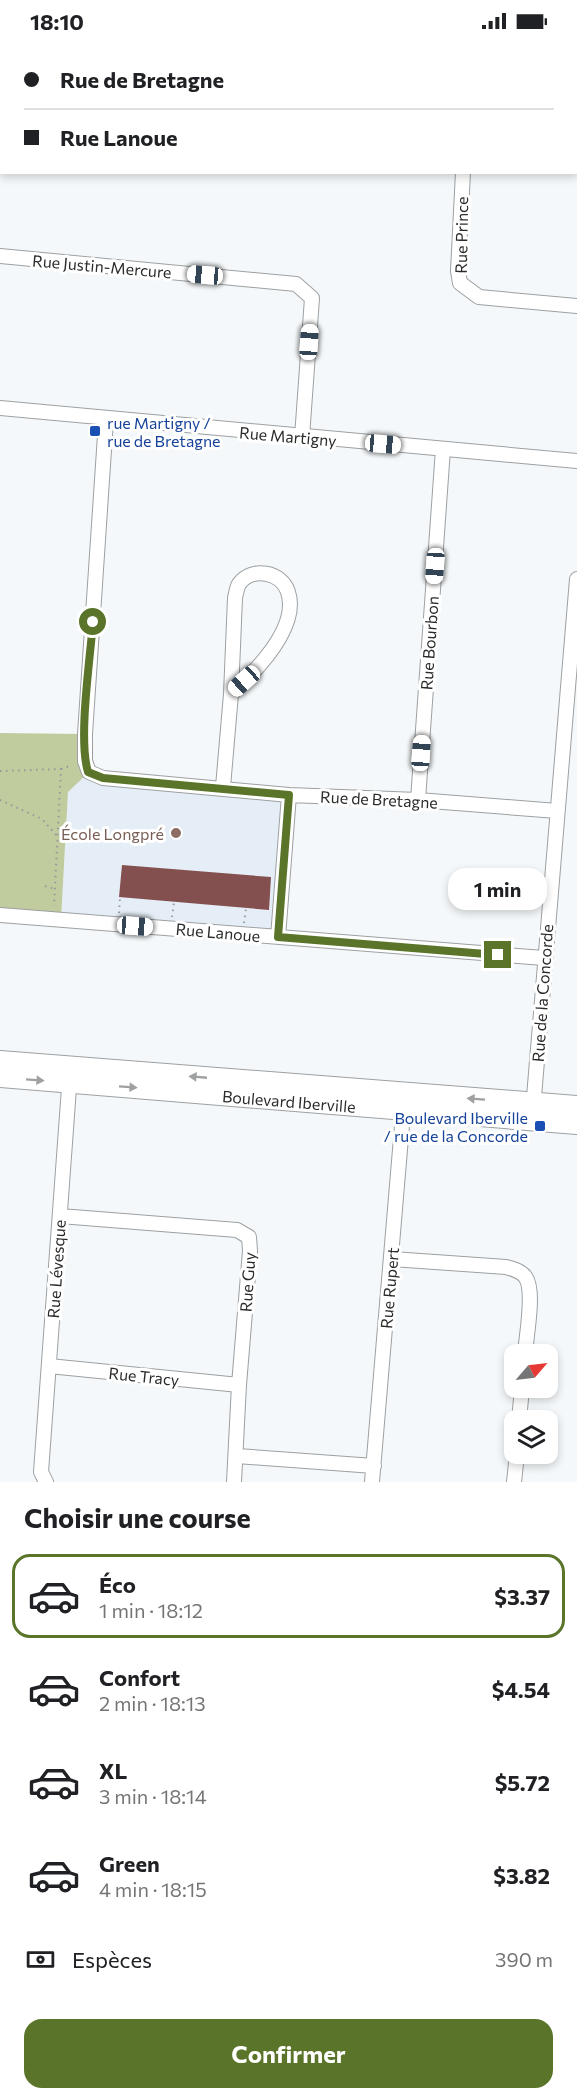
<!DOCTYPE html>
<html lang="fr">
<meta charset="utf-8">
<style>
:root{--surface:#fff;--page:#f2f2f2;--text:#202124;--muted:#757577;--line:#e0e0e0;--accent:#5a7529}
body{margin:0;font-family:Commissioner,sans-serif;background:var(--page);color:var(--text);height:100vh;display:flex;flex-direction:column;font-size:22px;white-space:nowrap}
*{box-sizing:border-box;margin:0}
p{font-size:20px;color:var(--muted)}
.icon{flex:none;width:33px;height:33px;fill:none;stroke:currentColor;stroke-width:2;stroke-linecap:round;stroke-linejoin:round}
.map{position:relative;height:1440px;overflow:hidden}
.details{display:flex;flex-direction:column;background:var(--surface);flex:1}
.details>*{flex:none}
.top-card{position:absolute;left:0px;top:0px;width:578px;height:132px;box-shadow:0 3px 9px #0003;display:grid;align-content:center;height:132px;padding:0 24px;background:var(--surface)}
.needle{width:39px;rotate:62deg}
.tools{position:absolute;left:504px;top:1302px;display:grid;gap:12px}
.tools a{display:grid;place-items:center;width:54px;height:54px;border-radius:12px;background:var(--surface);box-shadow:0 3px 9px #0003;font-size:30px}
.end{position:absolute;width:27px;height:27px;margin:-14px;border:8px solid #5a7529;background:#fff;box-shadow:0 0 0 3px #fff}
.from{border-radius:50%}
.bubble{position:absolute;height:42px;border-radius:18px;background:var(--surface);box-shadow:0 3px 9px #0003;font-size:20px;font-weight:700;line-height:42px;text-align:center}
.car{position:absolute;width:18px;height:36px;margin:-18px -9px;border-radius:8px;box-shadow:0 0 4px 2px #0007;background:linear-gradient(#fff 24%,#345 0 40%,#fff 0 76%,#345 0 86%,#fff 0)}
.top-card b{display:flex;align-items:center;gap:21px;height:57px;font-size:22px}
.top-card b+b{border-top:2px solid var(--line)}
.top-card i{width:15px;height:15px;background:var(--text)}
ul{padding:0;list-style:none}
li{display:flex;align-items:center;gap:18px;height:84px;margin:0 12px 9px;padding:0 12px;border:3px solid transparent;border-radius:18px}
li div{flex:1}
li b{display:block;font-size:22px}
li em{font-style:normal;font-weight:700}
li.selected{border-color:var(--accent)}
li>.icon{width:54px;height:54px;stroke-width:1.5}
h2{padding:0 24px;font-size:27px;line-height:72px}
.pay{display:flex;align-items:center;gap:15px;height:66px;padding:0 24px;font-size:22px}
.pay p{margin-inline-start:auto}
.primary-button{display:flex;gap:12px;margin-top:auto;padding:12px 24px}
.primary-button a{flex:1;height:69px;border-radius:18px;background:var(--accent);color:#fff;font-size:24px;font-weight:700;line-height:69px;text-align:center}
.status{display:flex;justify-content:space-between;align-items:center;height:42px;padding:0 30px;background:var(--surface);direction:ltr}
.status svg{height:16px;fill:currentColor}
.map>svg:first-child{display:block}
</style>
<div class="status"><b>18:10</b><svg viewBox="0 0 49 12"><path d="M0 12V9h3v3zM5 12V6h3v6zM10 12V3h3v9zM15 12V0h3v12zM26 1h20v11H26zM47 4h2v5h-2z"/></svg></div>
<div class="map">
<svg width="577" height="1440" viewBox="0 0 577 1440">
<rect width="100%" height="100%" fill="#f5f8fa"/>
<path fill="#e5eef6" d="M89,730l200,23 -11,142 -217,-17 7,-128z"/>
<path fill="#c0cb9e" d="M0,691l85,1 4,38 -21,20 -7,128 -61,-5z"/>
<path fill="#844f4f" d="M122,823l149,12 -2,33 -150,-13z"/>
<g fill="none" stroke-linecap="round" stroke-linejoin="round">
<g stroke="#9da0a2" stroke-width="16">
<path id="street" d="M477,2v-2
M0,74h2
M463,130l-5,99 2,12 19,14 98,9
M0,214l296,28 16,14 -10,139
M0,366l577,53
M106,378l-21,314v27l4,11 14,6 186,17 129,5 139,11
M223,745l8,-93 4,-96c1,-4 2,-11 4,-14 13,-18 43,-12 49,8 12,36 -34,81 -57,102
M418,758l25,-351
M0,873l544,43
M278,895l11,-142
M533,1067l44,-530
M60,1174l177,14 12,7 1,14 -11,134 -5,97
M392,1217l114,8c7,2 16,4 20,11 9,14 0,59 -1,76
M49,1324l190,19
M519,1378l3,-32
M237,1414l137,10
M46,1440l-5,-10 29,-398
M372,1440l32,-380
M514,1440l3,-28"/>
</g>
<g stroke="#9da0a2" stroke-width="22">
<g id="secondary">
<path d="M0,1019l577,45"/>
<path id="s1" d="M0,1035l577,47"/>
</g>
</g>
<path stroke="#97999a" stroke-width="2" stroke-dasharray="1.5 4.5" stroke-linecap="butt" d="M61,727l11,-4
M0,729l61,-2 -7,137
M0,758l42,19 15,17
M45,844l10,3
M119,871l1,-16
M172,875l2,-15
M244,881l2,-15"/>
<use href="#street" stroke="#fff" stroke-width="14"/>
<use href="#secondary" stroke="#fff" stroke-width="20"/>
</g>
<defs><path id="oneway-solid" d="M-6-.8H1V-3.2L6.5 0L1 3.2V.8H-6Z" transform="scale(1.5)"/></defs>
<g fill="#9fa0a0">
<use href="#oneway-solid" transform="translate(198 1035) rotate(-175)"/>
<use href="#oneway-solid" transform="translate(35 1038) rotate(4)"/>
<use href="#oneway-solid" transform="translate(128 1045) rotate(4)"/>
<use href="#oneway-solid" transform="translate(476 1057) rotate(-176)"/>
</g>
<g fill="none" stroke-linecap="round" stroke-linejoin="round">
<path stroke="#5a7529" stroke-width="8" d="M93,580c-3,38 -15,117 -5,150l15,6 186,17 -11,142 220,18"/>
</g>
<g fill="#1a4fb4" stroke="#fff" stroke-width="2">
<rect x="89" y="383" width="12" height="12" rx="3"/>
<rect x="534" y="1078" width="12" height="12" rx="3"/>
</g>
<circle fill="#8d6e63" stroke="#fff" stroke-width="2" cx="176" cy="791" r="6"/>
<g text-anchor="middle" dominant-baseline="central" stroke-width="6" stroke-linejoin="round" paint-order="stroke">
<g font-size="16" fill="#2a2b2b" stroke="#fff">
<text transform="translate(461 193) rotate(-89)">Rue Prince</text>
<text transform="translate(102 224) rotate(5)">Rue Justin-Mercure</text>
<text transform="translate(288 394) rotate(5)">Rue Martigny</text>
<text transform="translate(429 601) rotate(-86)">Rue Bourbon</text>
<text transform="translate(379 757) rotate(3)">Rue de Bretagne</text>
<text transform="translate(218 890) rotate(5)">Rue Lanoue</text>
<text transform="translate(542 951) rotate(-86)">Rue de la Concorde</text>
<text stroke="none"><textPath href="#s1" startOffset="290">Boulevard Iberville</textPath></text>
<text transform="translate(56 1227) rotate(-86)">Rue Lévesque</text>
<text transform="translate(247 1240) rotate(-86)">Rue Guy</text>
<text transform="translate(389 1246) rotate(-85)">Rue Rupert</text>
<text transform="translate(144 1334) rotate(6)">Rue Tracy</text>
</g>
<g font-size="16" fill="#164399" stroke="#fff" text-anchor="start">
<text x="107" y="380">rue Martigny /<tspan x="107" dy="18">rue de Bretagne</tspan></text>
<text x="528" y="1075" text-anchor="end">Boulevard Iberville<tspan x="528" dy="18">/ rue de la Concorde</tspan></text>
</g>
<g font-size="16" fill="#785e54" stroke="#fff" text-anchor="end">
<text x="164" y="791">École Longpré</text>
</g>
</g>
</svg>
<div class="tools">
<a><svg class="needle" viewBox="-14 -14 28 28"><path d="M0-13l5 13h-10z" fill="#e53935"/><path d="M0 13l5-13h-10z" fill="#757577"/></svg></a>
<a><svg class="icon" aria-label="layers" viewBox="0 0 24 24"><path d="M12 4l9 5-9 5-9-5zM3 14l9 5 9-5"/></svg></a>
</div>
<i class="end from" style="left:93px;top:580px"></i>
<i class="end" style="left:498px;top:913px"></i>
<div class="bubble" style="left:448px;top:826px;width:99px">1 min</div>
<i class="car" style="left:205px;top:233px;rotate:275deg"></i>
<i class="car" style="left:309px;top:300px;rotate:4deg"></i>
<i class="car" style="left:383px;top:402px;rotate:95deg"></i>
<i class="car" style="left:435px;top:524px;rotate:184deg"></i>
<i class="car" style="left:244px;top:639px;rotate:228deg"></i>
<i class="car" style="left:421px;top:711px;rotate:4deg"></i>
<i class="car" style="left:135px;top:884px;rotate:94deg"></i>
<div class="top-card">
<b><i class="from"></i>Rue de Bretagne</b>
<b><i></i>Rue Lanoue</b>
</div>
</div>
<section class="details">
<h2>Choisir une course</h2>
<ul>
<li class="selected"><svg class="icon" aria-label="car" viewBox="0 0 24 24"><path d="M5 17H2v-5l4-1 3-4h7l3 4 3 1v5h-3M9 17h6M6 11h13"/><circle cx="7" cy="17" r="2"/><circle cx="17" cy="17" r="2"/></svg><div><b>Éco</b><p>1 min · 18:12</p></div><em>$3.37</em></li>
<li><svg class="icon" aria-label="car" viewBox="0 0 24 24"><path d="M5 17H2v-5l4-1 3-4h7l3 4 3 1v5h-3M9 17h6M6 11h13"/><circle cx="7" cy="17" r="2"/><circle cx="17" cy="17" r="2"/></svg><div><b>Confort</b><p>2 min · 18:13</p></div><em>$4.54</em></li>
<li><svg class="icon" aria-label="car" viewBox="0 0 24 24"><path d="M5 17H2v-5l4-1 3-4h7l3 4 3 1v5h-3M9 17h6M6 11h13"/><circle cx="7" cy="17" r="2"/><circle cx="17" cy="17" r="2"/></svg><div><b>XL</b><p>3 min · 18:14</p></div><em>$5.72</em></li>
<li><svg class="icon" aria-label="car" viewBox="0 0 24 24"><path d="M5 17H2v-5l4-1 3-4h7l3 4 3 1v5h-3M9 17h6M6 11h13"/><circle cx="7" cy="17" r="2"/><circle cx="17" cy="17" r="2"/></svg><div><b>Green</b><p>4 min · 18:15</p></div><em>$3.82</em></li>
</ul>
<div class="pay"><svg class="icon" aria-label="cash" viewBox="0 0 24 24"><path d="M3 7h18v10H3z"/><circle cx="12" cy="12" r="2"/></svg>Espèces<p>390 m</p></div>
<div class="primary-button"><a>Confirmer</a></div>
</section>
